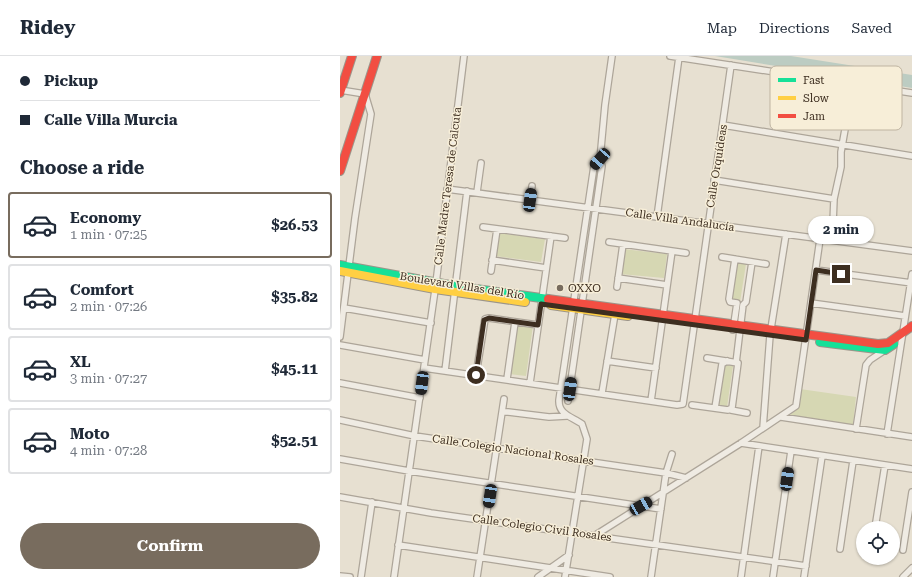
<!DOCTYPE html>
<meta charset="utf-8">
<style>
:root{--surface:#fff;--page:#f6f6f7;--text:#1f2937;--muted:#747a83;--line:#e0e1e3;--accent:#786c5e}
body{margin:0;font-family:"Roboto Serif",serif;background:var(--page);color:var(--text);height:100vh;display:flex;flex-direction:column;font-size:15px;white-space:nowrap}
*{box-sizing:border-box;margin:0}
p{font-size:13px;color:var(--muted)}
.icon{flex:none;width:22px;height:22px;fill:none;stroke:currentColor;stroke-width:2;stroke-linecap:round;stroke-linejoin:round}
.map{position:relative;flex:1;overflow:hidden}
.drawer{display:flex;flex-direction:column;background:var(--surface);width:340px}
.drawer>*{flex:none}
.top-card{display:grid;align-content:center;height:88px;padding:0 20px;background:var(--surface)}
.tools{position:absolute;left:516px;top:465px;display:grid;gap:8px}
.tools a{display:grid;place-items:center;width:44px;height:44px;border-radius:50%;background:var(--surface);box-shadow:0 1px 3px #0004;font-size:20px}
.end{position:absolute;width:18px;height:18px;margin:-9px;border:5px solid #3d2e20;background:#fff;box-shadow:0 0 0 2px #fff}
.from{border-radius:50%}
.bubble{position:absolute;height:28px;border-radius:14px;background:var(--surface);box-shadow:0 1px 3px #0004;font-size:13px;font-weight:700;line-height:28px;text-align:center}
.car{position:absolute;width:12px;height:24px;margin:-12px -6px;border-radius:5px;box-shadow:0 0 3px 1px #0007;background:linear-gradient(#222 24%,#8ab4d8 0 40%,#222 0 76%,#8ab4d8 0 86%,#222 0)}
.top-card b{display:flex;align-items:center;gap:14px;height:38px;font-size:15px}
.top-card b+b{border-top:1px solid var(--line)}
.top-card i{width:10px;height:10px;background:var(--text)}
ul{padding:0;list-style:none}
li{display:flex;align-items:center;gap:12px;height:66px;margin:0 8px 6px;padding:0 12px;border:2px solid var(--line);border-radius:4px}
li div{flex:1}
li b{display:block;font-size:15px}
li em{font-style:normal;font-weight:700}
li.current{border-color:var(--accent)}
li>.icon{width:36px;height:36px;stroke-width:1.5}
h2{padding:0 20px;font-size:18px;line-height:48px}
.cta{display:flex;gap:8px;margin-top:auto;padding:8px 20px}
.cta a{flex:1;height:46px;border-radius:24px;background:var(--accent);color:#fff;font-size:16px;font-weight:700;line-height:46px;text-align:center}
header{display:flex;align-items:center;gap:24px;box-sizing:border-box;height:56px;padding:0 20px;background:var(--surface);border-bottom:1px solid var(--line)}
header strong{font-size:19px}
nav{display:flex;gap:22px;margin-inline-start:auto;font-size:14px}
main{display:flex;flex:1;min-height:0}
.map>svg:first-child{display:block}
</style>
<header>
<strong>Ridey</strong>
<nav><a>Map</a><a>Directions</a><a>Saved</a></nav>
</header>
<main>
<section class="drawer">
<div class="top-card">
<b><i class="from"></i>Pickup</b>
<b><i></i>Calle Villa Murcia</b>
</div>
<h2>Choose a ride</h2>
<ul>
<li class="current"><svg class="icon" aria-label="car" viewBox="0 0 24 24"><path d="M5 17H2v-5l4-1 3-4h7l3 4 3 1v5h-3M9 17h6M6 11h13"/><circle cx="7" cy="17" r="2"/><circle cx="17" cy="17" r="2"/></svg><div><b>Economy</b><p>1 min · 07:25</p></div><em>$26.53</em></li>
<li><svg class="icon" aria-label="car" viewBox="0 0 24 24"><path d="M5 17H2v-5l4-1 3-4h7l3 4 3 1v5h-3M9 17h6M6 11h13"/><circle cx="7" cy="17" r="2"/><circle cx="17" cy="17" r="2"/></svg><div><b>Comfort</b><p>2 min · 07:26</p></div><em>$35.82</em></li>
<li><svg class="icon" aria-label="car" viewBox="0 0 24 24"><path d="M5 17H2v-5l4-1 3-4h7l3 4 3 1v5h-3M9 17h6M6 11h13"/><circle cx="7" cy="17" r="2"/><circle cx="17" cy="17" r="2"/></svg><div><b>XL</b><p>3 min · 07:27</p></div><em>$45.11</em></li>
<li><svg class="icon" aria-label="car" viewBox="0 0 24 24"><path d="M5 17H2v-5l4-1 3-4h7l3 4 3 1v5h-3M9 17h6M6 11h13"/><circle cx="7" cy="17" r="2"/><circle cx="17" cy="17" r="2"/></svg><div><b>Moto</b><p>4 min · 07:28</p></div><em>$52.51</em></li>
</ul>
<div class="cta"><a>Confirm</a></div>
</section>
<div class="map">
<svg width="572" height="521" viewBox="0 0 572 521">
<rect width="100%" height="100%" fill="#e7e0d1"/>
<path fill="#d6d7b3" d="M158,177l47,6 -4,23 -46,-6z
M283,193l44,5 -3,24 -44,-4z
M395,206l11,2 -6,38 -11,-2z
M177,266l16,3 -7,51 -17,-2z
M383,308l10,2 -6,41 -10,-2z
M460,333l56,8 -3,28 -63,-10 7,-6z"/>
<path fill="#bcccc2" d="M375,0h76l121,19v13z"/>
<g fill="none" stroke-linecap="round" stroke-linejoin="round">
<g stroke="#ada599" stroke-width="8">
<path id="street" d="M330,0l242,37
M0,34l25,4 6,20 -16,104 -15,119
M383,69l189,31
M374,124l120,19
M107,133l465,62
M137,136l4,-29
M190,144l2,-14
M317,161l22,-160
M493,167l1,-24 7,-32v-15l12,-68
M143,171l82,11
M269,186l77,11
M382,201l44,7
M152,204l54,8
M476,214l96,13
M151,215l6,-42
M278,222l49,7
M277,231l6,-43
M471,247l94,13
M4,252l87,15
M393,274l4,-27 -7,-1 -1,-3 6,-40
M0,289l85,15
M267,305l49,7
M396,307l7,-58 3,-3 6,-40
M84,312l253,37 6,-1 48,-339
M105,315l22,-180
M136,319l9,-56 4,-1 49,7
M167,323l8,-57
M0,327l80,15
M190,327l21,-147
M262,337l13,-79
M228,345l34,-235 -2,-7 5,-54 7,-49
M311,345l21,-150
M352,349l36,5 4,-2 6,-45 -31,-5
M375,352l7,-44 5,-3
M391,354l16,3
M162,356h6l41,5 18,-1
M441,361l131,20
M0,364l75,16 251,37 20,5
M423,372l7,-93 16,-101
M516,373l10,-64 4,-5 15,-10
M547,378l25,-160
M401,387l171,26
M0,403l69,12 252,38
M0,441l91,16 375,53
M535,472l10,-63
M254,480l147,-93 55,-37 24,-167
M58,489l212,32
M500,493l13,-88
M563,494l9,-58
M0,520l10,1
M21,521l11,-75
M54,521l42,-294 28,-227
M137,521l27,-178
M198,521l31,-22
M225,521l22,-138 -5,-15c-9,-7 -24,-9 -23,-24l35,-234 6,-7
M311,521l15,-104 6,-19
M401,521l18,-131
M433,521l18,-126
M464,521l18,-121
M563,521l9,-9"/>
</g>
<g stroke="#9c958a" stroke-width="10">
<path id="fast" d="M0,209l115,21 93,13
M480,286l65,8 9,-6"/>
</g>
<g stroke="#9c958a" stroke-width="10">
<path id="slow" d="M0,215l95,18 90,13
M211,249l77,11"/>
</g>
<g stroke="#9c958a" stroke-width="10">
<path id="jam" d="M0,37l12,-37
M0,115l37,-115
M208,243l330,45 10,-1 24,-17"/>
</g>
<use href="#street" stroke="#efebe3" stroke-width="5.5"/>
<use href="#fast" stroke="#16e098" stroke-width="8"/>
<use href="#slow" stroke="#ffcf43" stroke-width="8"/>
<use href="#jam" stroke="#f24e42" stroke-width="8"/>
</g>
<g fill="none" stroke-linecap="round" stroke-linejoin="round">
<path stroke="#3d2e20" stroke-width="5" d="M136,319l8,-55 5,-2 49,7 3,-21 265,36 10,-70 25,4"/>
</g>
<circle fill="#786c5e" stroke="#f7eed8" stroke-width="1.5" cx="220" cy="232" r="4"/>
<g text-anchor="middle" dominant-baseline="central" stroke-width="3" stroke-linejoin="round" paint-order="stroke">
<g font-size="11" fill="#3d2e20" stroke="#f7eed8">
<text transform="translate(377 110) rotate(-81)">Calle Orquídeas</text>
<text transform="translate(108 130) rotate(-83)">Calle Madre Teresa de Calcuta</text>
<text transform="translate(340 164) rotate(8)">Calle Villa Andalucía</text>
<text transform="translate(122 230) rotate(9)">Boulevard Villas del Río</text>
<text transform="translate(173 394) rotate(8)">Calle Colegio Nacional Rosales</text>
<text transform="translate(202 472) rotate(8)">Calle Colegio Civil Rosales</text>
</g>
<g font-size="11" fill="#3d2e20" stroke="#f7eed8" text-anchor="start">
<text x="228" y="232">OXXO</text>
</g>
</g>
<rect x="430" y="10" width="132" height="64" rx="6" fill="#f7eed8" stroke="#bfb4a1" stroke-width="1"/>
<rect x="438" y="22" width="18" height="4" fill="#16e098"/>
<rect x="438" y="40" width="18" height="4" fill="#ffcf43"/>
<rect x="438" y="58" width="18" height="4" fill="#f24e42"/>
<g font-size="11" fill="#3d2e20">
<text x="463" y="28">Fast</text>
<text x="463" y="46">Slow</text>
<text x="463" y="64">Jam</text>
</g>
</svg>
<div class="tools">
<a><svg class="icon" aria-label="locate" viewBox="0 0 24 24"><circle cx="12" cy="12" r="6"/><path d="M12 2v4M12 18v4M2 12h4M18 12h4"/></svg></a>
</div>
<i class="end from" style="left:136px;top:319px"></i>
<i class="end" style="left:501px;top:218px"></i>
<div class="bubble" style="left:468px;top:160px;width:66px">2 min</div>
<i class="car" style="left:260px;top:103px;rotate:221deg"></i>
<i class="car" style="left:190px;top:144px;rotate:8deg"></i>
<i class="car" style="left:82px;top:327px;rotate:187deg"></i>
<i class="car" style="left:230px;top:333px;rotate:8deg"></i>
<i class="car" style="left:447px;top:423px;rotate:8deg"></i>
<i class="car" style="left:150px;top:440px;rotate:189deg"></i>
<i class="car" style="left:301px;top:450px;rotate:60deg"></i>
</div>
</main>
